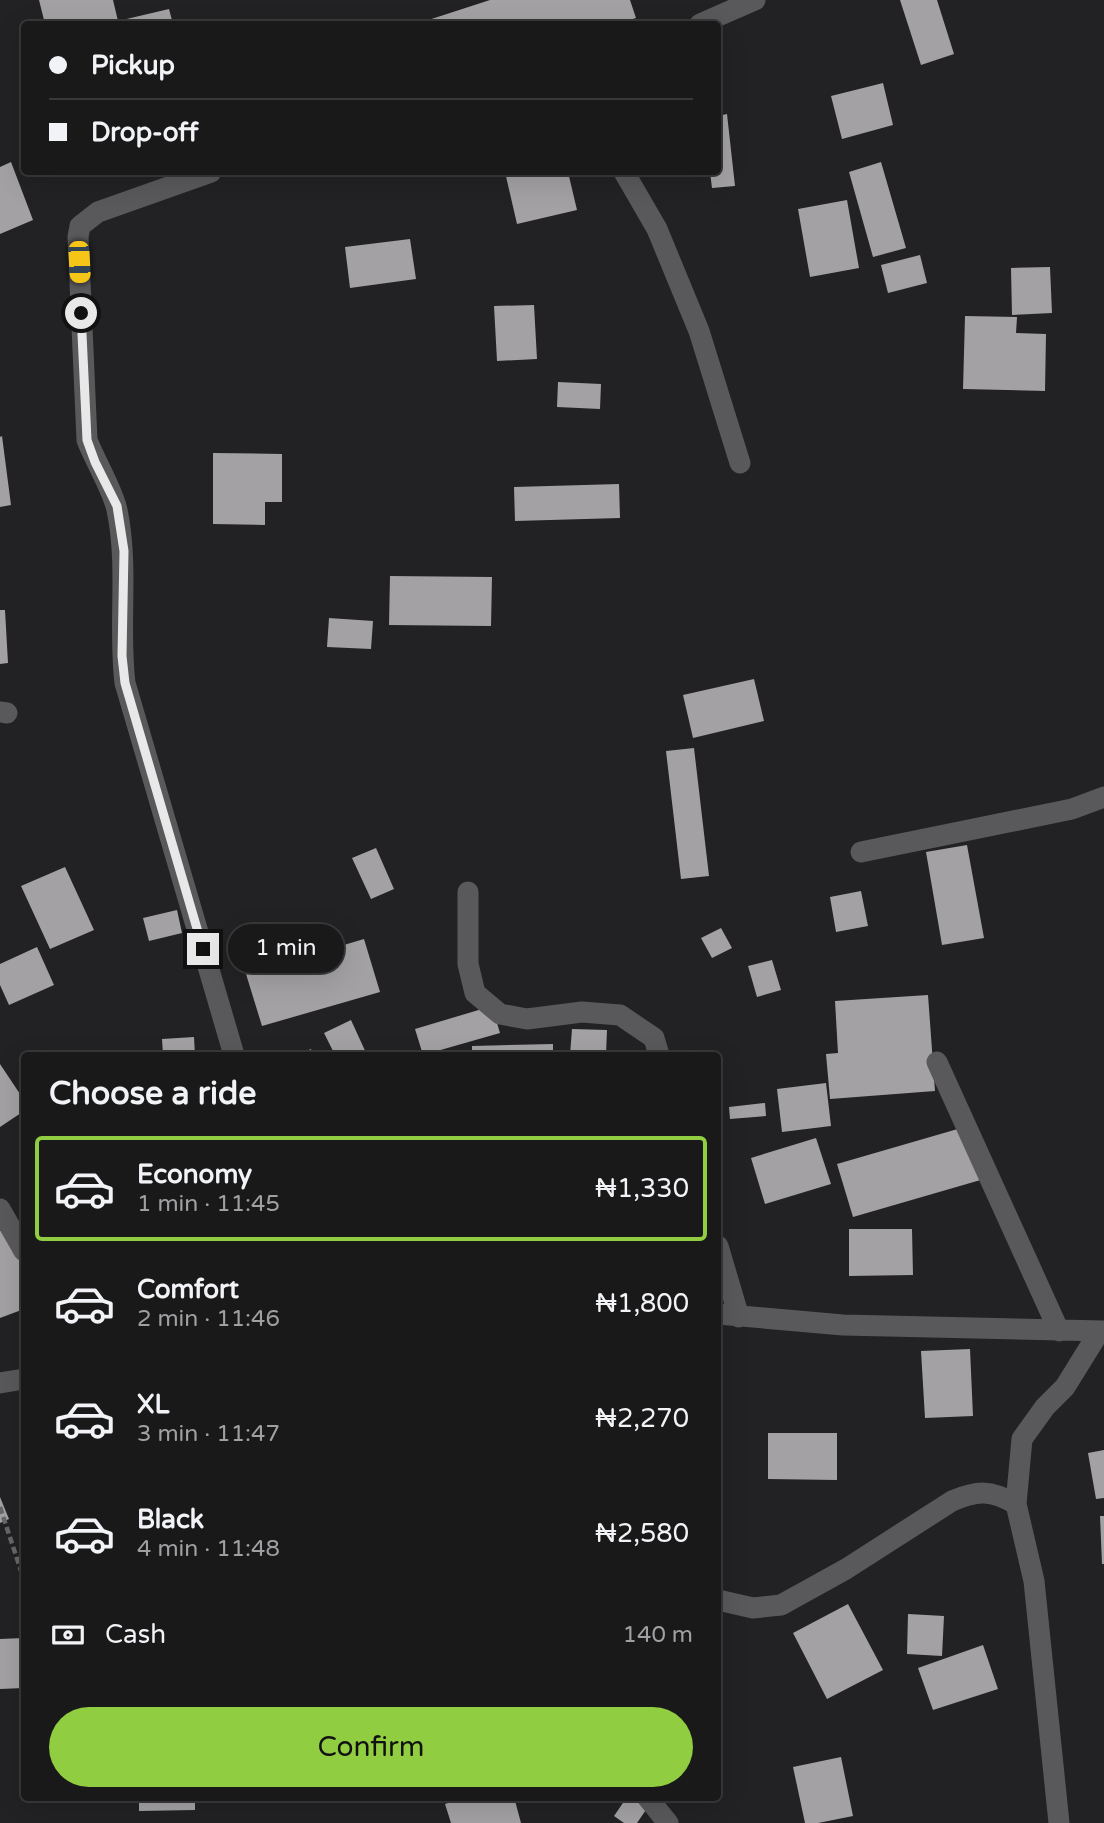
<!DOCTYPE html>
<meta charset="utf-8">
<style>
:root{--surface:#1a191a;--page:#272627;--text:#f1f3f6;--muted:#9fa0a2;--line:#383839;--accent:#91cd40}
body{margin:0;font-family:"Varela Round",sans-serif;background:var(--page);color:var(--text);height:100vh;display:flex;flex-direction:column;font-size:26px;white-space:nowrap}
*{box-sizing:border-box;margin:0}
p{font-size:23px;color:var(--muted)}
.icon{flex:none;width:38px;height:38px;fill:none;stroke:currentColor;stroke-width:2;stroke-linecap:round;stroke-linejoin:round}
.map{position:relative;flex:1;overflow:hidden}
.side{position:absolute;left:21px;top:1052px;width:700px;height:749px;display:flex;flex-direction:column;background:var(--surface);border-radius:7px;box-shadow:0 7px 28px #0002,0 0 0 2px var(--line)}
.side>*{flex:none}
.banner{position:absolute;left:21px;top:21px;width:700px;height:154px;border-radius:7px;box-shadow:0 7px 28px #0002,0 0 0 2px var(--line);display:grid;align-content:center;height:154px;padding:0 28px;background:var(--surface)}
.end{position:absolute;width:32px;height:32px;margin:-16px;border:9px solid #e9e8e9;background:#111;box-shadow:0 0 0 4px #111}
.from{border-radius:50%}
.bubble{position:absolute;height:49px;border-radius:24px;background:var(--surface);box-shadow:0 7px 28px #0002,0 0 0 2px var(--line);font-size:23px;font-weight:600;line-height:49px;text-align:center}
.car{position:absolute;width:21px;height:42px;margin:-21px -10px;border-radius:9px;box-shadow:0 0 5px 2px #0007;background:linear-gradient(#f5c518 24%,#345 0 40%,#f5c518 0 76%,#345 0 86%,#f5c518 0)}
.banner b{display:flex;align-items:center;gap:24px;height:66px;font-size:26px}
.banner b+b{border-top:2px solid var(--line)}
.banner i{width:18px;height:18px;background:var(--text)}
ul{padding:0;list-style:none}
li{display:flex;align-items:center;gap:21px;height:105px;margin:0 14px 10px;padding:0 14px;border:4px solid transparent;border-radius:7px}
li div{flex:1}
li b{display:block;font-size:26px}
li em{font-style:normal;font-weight:600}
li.active{border-color:var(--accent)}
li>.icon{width:63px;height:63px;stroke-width:1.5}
h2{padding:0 28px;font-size:32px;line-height:84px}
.pay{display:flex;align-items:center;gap:18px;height:77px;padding:0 28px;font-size:26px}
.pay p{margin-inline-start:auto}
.action{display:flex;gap:14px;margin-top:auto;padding:14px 28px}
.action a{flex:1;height:80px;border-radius:42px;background:var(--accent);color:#111;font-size:28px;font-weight:600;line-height:80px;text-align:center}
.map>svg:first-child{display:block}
</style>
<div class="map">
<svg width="1104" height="1823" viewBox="0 0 1104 1823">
<rect width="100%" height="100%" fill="#222123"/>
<path fill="#a3a1a4" d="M39,0h74l5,21 51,-12 4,15h-128z
M490,0h140l6,18 -19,6h-201z
M900,0h37l17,54 -33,11z
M883,83l10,42 -51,14 -11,-43z
M727,114l8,72 -23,2 -2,-16h8v-56z
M11,162l22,58 -33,14v-67z
M881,162l25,86 -33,9 -24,-85z
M505,172h63l9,38 -60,14z
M847,200l12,68 -49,9 -12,-68z
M410,239l6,40 -66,9 -5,-41z
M920,255l7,28 -39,10 -7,-28z
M1050,267l2,46 -40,2 -1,-47z
M534,305l3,54 -40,2 -3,-55z
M965,316l52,1 -1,16 30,1 -1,57 -82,-2z
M558,382l43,2 -1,25 -43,-2z
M2,436l9,69 -11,2v-70z
M213,453l69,1v48h-17v23l-52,-1z
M619,484l1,34 -105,3 -1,-34z
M390,576l102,1 -1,49 -102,-1z
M0,610h5l3,53 -8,1z
M329,618l44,3 -2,28 -44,-2z
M754,679l10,42 -71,17 -10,-43z
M694,748l15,128 -28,3 -15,-128z
M967,845l17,93 -42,7 -16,-93z
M376,848l18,41 -23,10 -19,-41z
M65,867l29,63 -44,19 -29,-63z
M861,891l7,35 -32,6 -6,-35z
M177,910l5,23 -33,8 -6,-23z
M721,928l11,20 -20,10 -11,-20z
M364,939l16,53 -118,34 -16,-52z
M37,947l17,38 -45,20 -9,-20v-21z
M772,960l9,30 -24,7 -9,-31z
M928,995l7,96 -105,8 -4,-45 12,-1 -3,-52z
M492,1006l8,27 -77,22 -8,-26z
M351,1020l16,35h-32l-11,-22z
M572,1029l35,1 -1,25h-36z
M194,1037l1,18h-32l-1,-16z
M553,1044v11h-81v-9z
M311,1049l2,6h-17z
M0,1064l24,36v11l-24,16z
M826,1083l5,43 -49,6 -5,-43z
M765,1103l1,13 -36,3 -1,-12z
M968,1126l16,53 -131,38 -16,-53z
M816,1138l15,46 -66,20 -14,-46z
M16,1225l8,22v62l-24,9v-87z
M849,1229h63l1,46 -64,1z
M970,1349l3,67 -48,2 -4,-67z
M768,1433h69v47l-69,-1z
M1104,1450v48l-8,1 -8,-46z
M0,1497l9,22 -9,4z
M1100,1516h4v48h-2z
M848,1604l35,66 -56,29 -34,-66z
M908,1614l36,2 -2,40 -35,-2z
M24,1638v50l-24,1v-50z
M983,1645l15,44 -65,21 -15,-42z
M841,1757l12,59 -35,7h-13l-12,-56z
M139,1797h56v13l-56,1z
M467,1797h47l7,26h-70l-6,-19z
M627,1797h14l9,7 -13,19h-13l-10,-7z"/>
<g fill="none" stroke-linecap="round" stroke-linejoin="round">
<path stroke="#686768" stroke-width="4.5" stroke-dasharray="7 3.5" stroke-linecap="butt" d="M0,1507l24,73"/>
<path stroke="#59585a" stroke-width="21" d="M700,24l55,-24
M211,172l-113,40 -18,14 -2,11 9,203c8,21 26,50 30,70 12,57 1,115 8,173l109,372
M624,172l33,57 42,102 41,132
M0,712l7,1
M861,852l211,-43 32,-12
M468,892v72l7,29 25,21 27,5 55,-7 38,3 34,23 5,17
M937,1062l122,269
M0,1209l24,42
M718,1246l21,71
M718,1314l125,11 261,6
M0,1383l24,-4
M718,1600l35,8 28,-3 65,-36 106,-68c26,-11 39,-11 64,3
M647,1797l21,26
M1059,1823l-25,-242 -18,-77 6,-65 23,-32 20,-20 34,-55"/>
</g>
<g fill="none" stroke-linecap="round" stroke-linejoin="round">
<path stroke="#e9e8e9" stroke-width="9" d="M81,313l6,127 8,22 22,44 7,45 -2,105 3,27 78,266"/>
</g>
</svg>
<i class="end from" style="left:81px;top:313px"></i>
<i class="end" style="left:203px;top:949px"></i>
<div class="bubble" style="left:228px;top:924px;width:116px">1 min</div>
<i class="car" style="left:79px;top:262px;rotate:177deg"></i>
<div class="banner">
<b><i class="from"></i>Pickup</b>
<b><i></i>Drop-off</b>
</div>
<section class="side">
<h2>Choose a ride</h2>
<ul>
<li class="active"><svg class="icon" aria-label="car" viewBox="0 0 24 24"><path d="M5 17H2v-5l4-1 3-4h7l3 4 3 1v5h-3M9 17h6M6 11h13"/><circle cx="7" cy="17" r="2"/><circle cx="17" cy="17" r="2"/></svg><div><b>Economy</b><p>1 min · 11:45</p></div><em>₦1,330</em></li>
<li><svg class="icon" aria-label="car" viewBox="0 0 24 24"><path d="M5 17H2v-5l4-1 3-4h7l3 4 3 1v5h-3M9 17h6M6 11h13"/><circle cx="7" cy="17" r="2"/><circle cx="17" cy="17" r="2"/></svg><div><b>Comfort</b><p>2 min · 11:46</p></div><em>₦1,800</em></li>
<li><svg class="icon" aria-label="car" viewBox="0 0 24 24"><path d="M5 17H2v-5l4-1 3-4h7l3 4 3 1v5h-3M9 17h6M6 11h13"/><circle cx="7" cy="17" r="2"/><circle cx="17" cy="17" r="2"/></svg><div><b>XL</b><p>3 min · 11:47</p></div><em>₦2,270</em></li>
<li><svg class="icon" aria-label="car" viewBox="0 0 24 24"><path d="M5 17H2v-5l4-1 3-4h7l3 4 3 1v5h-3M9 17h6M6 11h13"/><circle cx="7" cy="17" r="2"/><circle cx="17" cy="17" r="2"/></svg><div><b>Black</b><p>4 min · 11:48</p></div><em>₦2,580</em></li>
</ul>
<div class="pay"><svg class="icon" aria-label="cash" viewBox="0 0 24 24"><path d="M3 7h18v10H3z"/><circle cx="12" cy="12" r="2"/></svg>Cash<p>140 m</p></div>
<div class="action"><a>Confirm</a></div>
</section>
</div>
